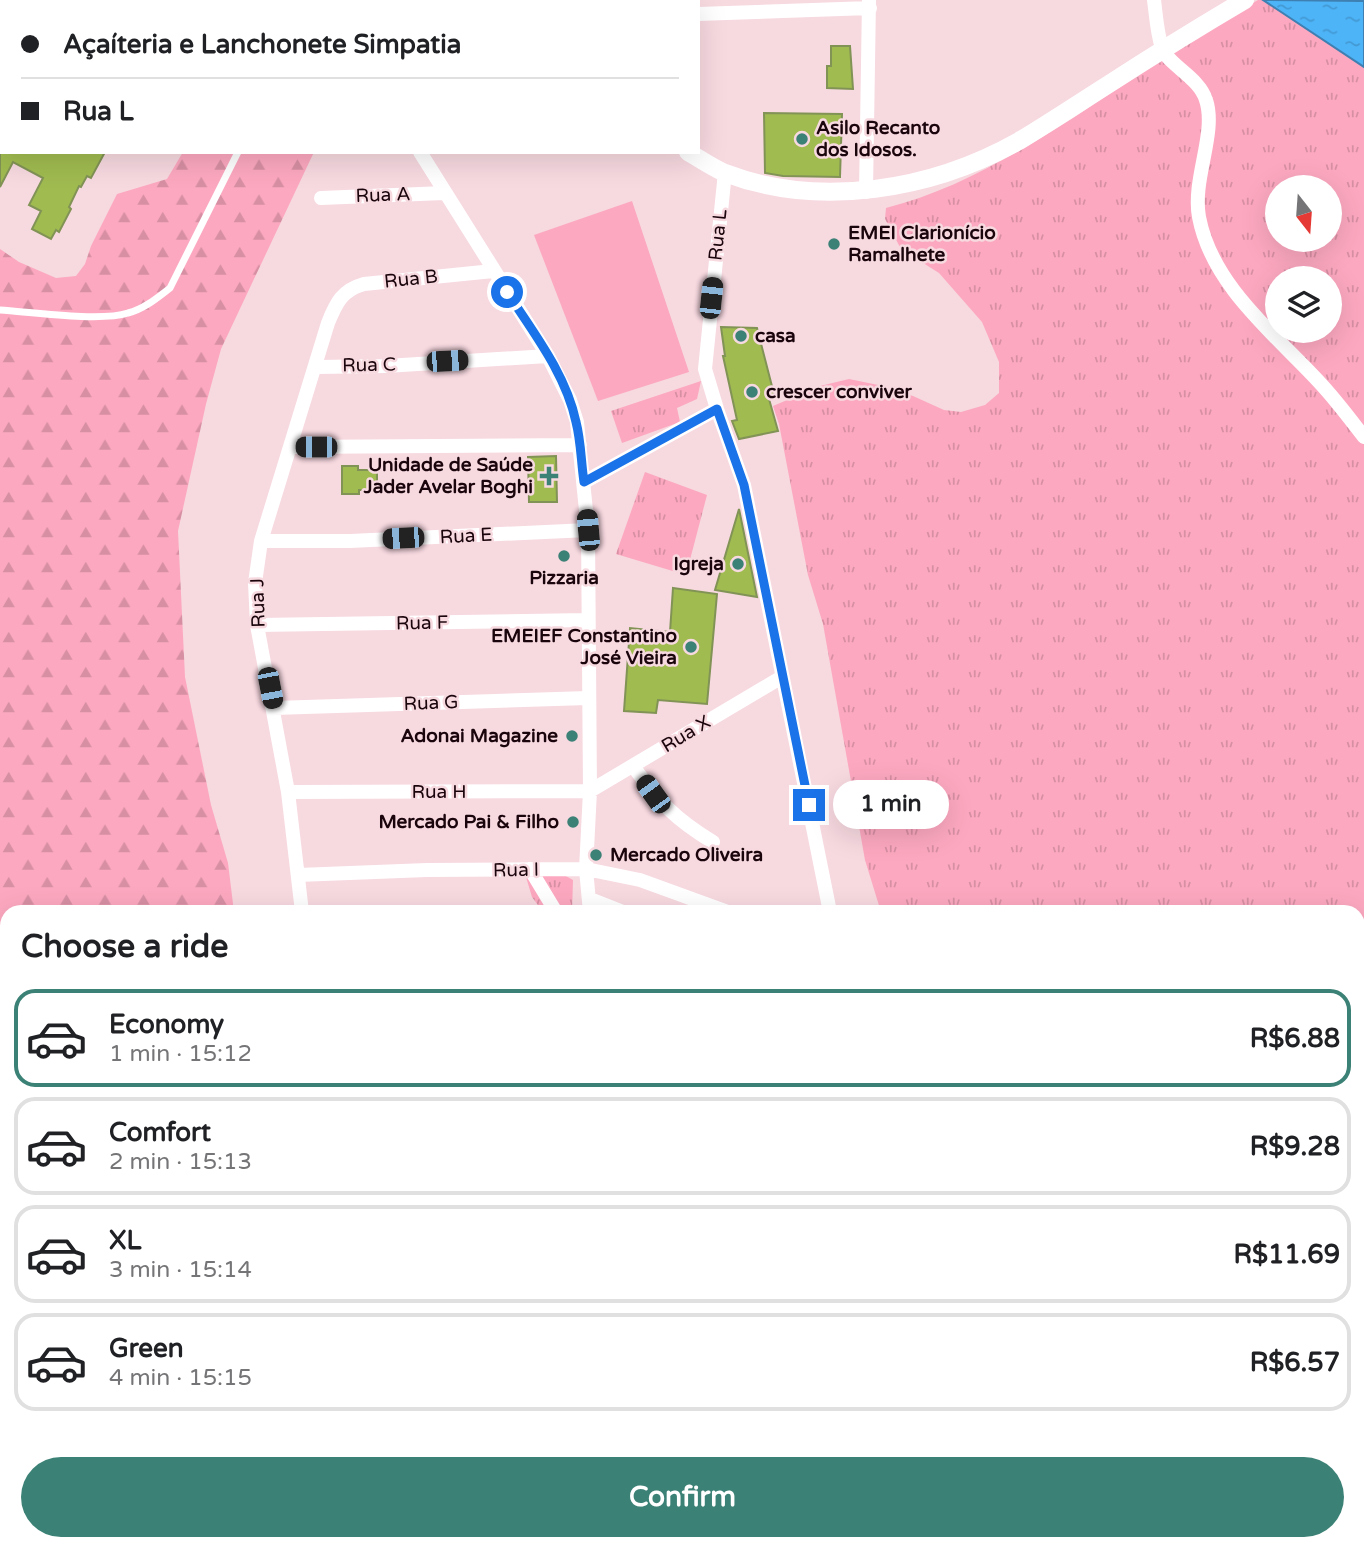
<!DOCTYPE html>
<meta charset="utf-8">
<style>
:root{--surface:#fff;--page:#f6f6f6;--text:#202124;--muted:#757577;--line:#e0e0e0;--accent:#3c8176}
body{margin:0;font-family:"Varela Round",sans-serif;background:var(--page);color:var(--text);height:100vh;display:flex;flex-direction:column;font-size:26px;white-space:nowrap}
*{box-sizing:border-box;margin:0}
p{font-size:23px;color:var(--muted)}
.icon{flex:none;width:38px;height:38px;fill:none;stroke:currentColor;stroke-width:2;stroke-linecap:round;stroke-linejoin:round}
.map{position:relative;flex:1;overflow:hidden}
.details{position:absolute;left:0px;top:905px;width:1365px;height:646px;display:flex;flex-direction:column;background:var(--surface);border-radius:21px 21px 0 0;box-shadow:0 7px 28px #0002}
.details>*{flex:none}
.guide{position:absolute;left:0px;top:0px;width:700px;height:154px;box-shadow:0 7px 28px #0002;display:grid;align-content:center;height:154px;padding:0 21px;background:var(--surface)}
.needle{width:46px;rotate:163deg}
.tools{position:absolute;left:1265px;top:175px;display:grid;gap:14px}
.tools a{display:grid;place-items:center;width:77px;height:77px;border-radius:50%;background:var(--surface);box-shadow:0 7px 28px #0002;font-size:35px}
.end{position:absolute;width:32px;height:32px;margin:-16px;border:9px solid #1a73e8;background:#fff;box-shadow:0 0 0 4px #fff}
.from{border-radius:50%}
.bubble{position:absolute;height:49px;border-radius:24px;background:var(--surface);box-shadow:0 7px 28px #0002;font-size:23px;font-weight:800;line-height:49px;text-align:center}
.car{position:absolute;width:21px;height:42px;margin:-21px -10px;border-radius:9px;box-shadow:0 0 5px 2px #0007;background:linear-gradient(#222 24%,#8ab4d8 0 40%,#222 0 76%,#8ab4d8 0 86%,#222 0)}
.guide b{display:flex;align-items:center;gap:24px;height:66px;font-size:26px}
.guide b+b{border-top:2px solid var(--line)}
.guide i{width:18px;height:18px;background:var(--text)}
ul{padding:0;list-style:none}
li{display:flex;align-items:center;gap:21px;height:98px;margin:0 14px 10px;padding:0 7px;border:4px solid var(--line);border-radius:21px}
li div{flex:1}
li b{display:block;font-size:26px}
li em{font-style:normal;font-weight:800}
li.on{border-color:var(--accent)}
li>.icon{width:63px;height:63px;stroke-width:1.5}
h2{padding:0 21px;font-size:32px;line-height:84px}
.primary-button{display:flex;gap:14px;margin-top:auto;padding:14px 21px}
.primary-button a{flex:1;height:80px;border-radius:42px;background:var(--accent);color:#fff;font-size:28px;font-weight:800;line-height:80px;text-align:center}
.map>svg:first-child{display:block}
</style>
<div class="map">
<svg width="1364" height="1550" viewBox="0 0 1364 1550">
<defs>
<pattern id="grass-tufts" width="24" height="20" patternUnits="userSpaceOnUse" patternTransform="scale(1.75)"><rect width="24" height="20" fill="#fca8c0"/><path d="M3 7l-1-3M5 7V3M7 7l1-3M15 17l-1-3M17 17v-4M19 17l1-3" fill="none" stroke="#d78fa4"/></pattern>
<pattern id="forest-firs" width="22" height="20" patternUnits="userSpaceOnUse" patternTransform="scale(1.75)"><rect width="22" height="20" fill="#fca8c0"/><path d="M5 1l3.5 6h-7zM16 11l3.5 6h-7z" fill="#d78fa4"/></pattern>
<pattern id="wetland-marsh" width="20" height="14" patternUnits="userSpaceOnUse" patternTransform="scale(1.75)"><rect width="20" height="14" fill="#fca8c0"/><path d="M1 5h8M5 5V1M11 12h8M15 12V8" fill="none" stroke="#d78fa4"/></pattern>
<pattern id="water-ripples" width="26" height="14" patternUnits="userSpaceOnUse" patternTransform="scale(1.75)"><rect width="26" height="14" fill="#4db4f8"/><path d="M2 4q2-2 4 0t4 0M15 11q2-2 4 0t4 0" fill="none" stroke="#4399d3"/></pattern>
</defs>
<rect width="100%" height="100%" fill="#f7d9e0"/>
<path fill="url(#grass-tufts)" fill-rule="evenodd" d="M1258,0h5l101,67v1219l-6,1v-375h-477l-16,-52 -42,-236 -15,-49 -29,-151 -6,-18 47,-20 29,-7 34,7 30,10 31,14 17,2 24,-7 14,-12v-31l-17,-40 -43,-49 -38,-24 -16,-30 1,-11c68,-17 128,-53 187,-90 61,-40 122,-81 185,-118zM1278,187h52v53h-52zM1278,278h52v53h-52z
M701,381l-4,18 -20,9 3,14 -58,21 -11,-32z
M645,472l62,23 -21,80 -70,-21z
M531,874l33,1 9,5 -1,32h-29l-11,-15 -6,-20z
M1364,1460v90h-366l-7,-6h367v-83z"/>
<path fill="url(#forest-firs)" d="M195,0h215v2h-215z
M183,152h131l-93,197 -15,55 -28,127 7,146 26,128 17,58 6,49h-227v632h812l15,6h-834v-1301l19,13 37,16 20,-2 9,-12 6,-18 26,-52 50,-15z
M937,1544h54l7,6h-65z"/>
<path fill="url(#wetland-marsh)" d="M1364,1286v174l-6,1v-174z"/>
<path fill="#fca8c0" d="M632,201l57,171 -91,29 -64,-166z"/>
<path fill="url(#water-ripples)" stroke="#3e80b1" stroke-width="2" d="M1263,0l101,1v66z"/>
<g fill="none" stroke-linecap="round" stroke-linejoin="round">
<path stroke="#3e80b1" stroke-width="4.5" d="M1358,1287l6,1
M990,1550l4,-6"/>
</g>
<path fill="#a0bb50" stroke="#829356" stroke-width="2" d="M831,46h19l3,43 -26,-1v-22h4z
M764,113l78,1 -2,63 -57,-1 -18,-3z
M0,152h105l-14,26 -4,-2 -6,11 -2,-1 -10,21 2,2 -12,23 -3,-2 -5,9 -19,-10 9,-18 -12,-6 14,-27 -30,-16 -13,25z
M721,327l36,1 18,70 -6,1 9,32 -39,8 -7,-18 5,-1 -14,-64h2z
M556,456l1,46h-28l-1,-45z
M342,466h16v4h19v20h-18v4h-17z
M739,509l18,88 -42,-7z
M673,588l44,6 -10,110 -49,-4 -2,13 -32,-2 6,-83 40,4z"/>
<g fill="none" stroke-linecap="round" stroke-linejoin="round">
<path stroke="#fff" stroke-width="7" d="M310,2l1,-2
M0,71l2,1
M0,310c31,2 100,12 128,3 16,-4 29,-15 42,-25l68,-136"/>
<path stroke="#fff" stroke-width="14" d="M1154,0c2,15 3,33 8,48 6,17 37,29 44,52 11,33 -14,79 -7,117 13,69 77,118 121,166 16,17 30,36 44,54
M176,2l1,-2
M698,14l172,-6
M0,18l2,1
M420,152l128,204 22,44 7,22 11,108 2,261 -4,78 4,43
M725,172l-20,197 12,40 27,76 86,427
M866,192l3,-192
M321,198l123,-5
M316,367l70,-1 162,-10
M290,447l290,-2
M584,482l133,-73
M261,541h89l238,-11
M257,625l331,-5
M274,708l314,-10
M633,766c26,36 42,53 80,76
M288,792l302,-1 192,-114
M530,869l26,43
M298,875l129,-5 159,-1 54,11 88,32
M590,899l33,13
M302,912l-14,-120 -31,-167 -2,-42 6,-42 67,-218c8,-20 14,-33 36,-39l129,-13"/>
<path stroke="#fff" stroke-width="18" d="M416,0l3,2
M688,152c12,7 25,16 37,21 95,36 207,17 294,-32 30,-18 60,-38 90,-57 45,-29 90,-57 136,-84
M0,1384l7,21
M0,1473l7,49 -1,28
M31,1544l1,6"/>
</g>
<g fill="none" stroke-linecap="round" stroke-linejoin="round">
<path stroke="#1a73e8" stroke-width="9" d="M507,292c26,40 59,82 69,130 5,19 5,40 8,60l133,-73 27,76 65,320"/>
</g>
<g fill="#3c8176" stroke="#f7d9e0" stroke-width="2.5">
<circle cx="802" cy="139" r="7"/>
<circle cx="834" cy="244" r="7"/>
<circle cx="741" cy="336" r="7"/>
<circle cx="752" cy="392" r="7"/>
<path d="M545.5 465.5h7v7h7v7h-7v7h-7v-7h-7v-7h7z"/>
<circle cx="564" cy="556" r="7"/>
<circle cx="738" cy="564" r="7"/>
<circle cx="691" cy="647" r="7"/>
<circle cx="572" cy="736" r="7"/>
<circle cx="573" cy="822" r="7"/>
<circle cx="596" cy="855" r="7"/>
</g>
<g text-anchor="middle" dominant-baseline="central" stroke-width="5" stroke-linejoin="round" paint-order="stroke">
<g font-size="19" font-weight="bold" fill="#1b050c" stroke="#f7d9e0" text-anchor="start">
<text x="816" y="128">Asilo Recanto<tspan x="816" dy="22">dos Idosos.</tspan></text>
<text x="848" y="233">EMEI Clarionício<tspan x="848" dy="22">Ramalhete</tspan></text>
<text x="755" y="336">casa</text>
<text x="766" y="392">crescer conviver</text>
<text x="533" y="465" text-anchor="end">Unidade de Saúde<tspan x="533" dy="22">Jader Avelar Boghi</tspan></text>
<text x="724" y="564" text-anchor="end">Igreja</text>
<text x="564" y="578" text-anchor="middle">Pizzaria</text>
<text x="677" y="636" text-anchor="end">EMEIEF Constantino<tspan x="677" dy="22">José Vieira</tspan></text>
<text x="558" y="736" text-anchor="end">Adonai Magazine</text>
<text x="559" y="822" text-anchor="end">Mercado Pai &amp; Filho</text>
<text x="610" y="855">Mercado Oliveira</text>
</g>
<g font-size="19" fill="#1b050c" stroke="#f7d9e0">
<text transform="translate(383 195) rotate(-2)">Rua A</text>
<text transform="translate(718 235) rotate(-84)">Rua L</text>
<text transform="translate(411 279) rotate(-6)">Rua B</text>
<text transform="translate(369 365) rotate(-1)">Rua C</text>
<text transform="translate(466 536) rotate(-3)">Rua E</text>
<text transform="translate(258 603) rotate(-92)">Rua J</text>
<text transform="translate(422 623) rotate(-1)">Rua F</text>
<text transform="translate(431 703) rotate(-2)">Rua G</text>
<text transform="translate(686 734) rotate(-31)">Rua X</text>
<text x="439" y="792">Rua H</text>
<text transform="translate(516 870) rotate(-1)">Rua I</text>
</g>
</g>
</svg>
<div class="tools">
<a><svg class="needle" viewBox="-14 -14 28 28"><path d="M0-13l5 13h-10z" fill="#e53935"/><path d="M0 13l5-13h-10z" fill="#757577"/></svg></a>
<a><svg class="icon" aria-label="layers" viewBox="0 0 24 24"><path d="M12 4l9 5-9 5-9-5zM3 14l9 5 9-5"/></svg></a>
</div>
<i class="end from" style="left:507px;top:292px"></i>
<i class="end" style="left:809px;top:805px"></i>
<div class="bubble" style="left:833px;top:780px;width:116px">1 min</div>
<i class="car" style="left:711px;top:298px;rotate:6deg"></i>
<i class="car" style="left:447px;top:361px;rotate:87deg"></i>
<i class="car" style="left:316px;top:447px;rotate:270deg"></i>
<i class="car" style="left:588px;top:530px;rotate:355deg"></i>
<i class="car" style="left:403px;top:538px;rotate:267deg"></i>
<i class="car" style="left:270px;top:688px;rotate:169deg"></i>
<i class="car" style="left:653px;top:794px;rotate:324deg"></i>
<div class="guide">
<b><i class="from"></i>Açaíteria e Lanchonete Simpatia</b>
<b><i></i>Rua L</b>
</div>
<section class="details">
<h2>Choose a ride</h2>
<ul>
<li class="on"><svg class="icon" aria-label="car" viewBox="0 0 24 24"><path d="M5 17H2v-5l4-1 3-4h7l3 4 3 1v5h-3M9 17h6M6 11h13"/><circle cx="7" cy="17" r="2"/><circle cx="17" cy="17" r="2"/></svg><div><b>Economy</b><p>1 min · 15:12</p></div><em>R$6.88</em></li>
<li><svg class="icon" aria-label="car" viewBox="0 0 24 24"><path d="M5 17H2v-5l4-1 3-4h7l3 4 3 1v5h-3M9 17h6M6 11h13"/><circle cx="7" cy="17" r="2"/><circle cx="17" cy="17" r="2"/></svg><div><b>Comfort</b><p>2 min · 15:13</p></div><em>R$9.28</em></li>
<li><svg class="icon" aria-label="car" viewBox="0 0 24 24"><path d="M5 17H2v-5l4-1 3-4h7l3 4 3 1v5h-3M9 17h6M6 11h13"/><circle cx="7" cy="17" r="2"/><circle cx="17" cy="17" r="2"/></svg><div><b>XL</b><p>3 min · 15:14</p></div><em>R$11.69</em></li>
<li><svg class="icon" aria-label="car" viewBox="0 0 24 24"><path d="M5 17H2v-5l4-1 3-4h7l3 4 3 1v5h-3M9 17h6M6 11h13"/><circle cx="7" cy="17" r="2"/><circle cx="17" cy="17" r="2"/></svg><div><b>Green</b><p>4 min · 15:15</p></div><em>R$6.57</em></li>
</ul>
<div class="primary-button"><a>Confirm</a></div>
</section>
</div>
